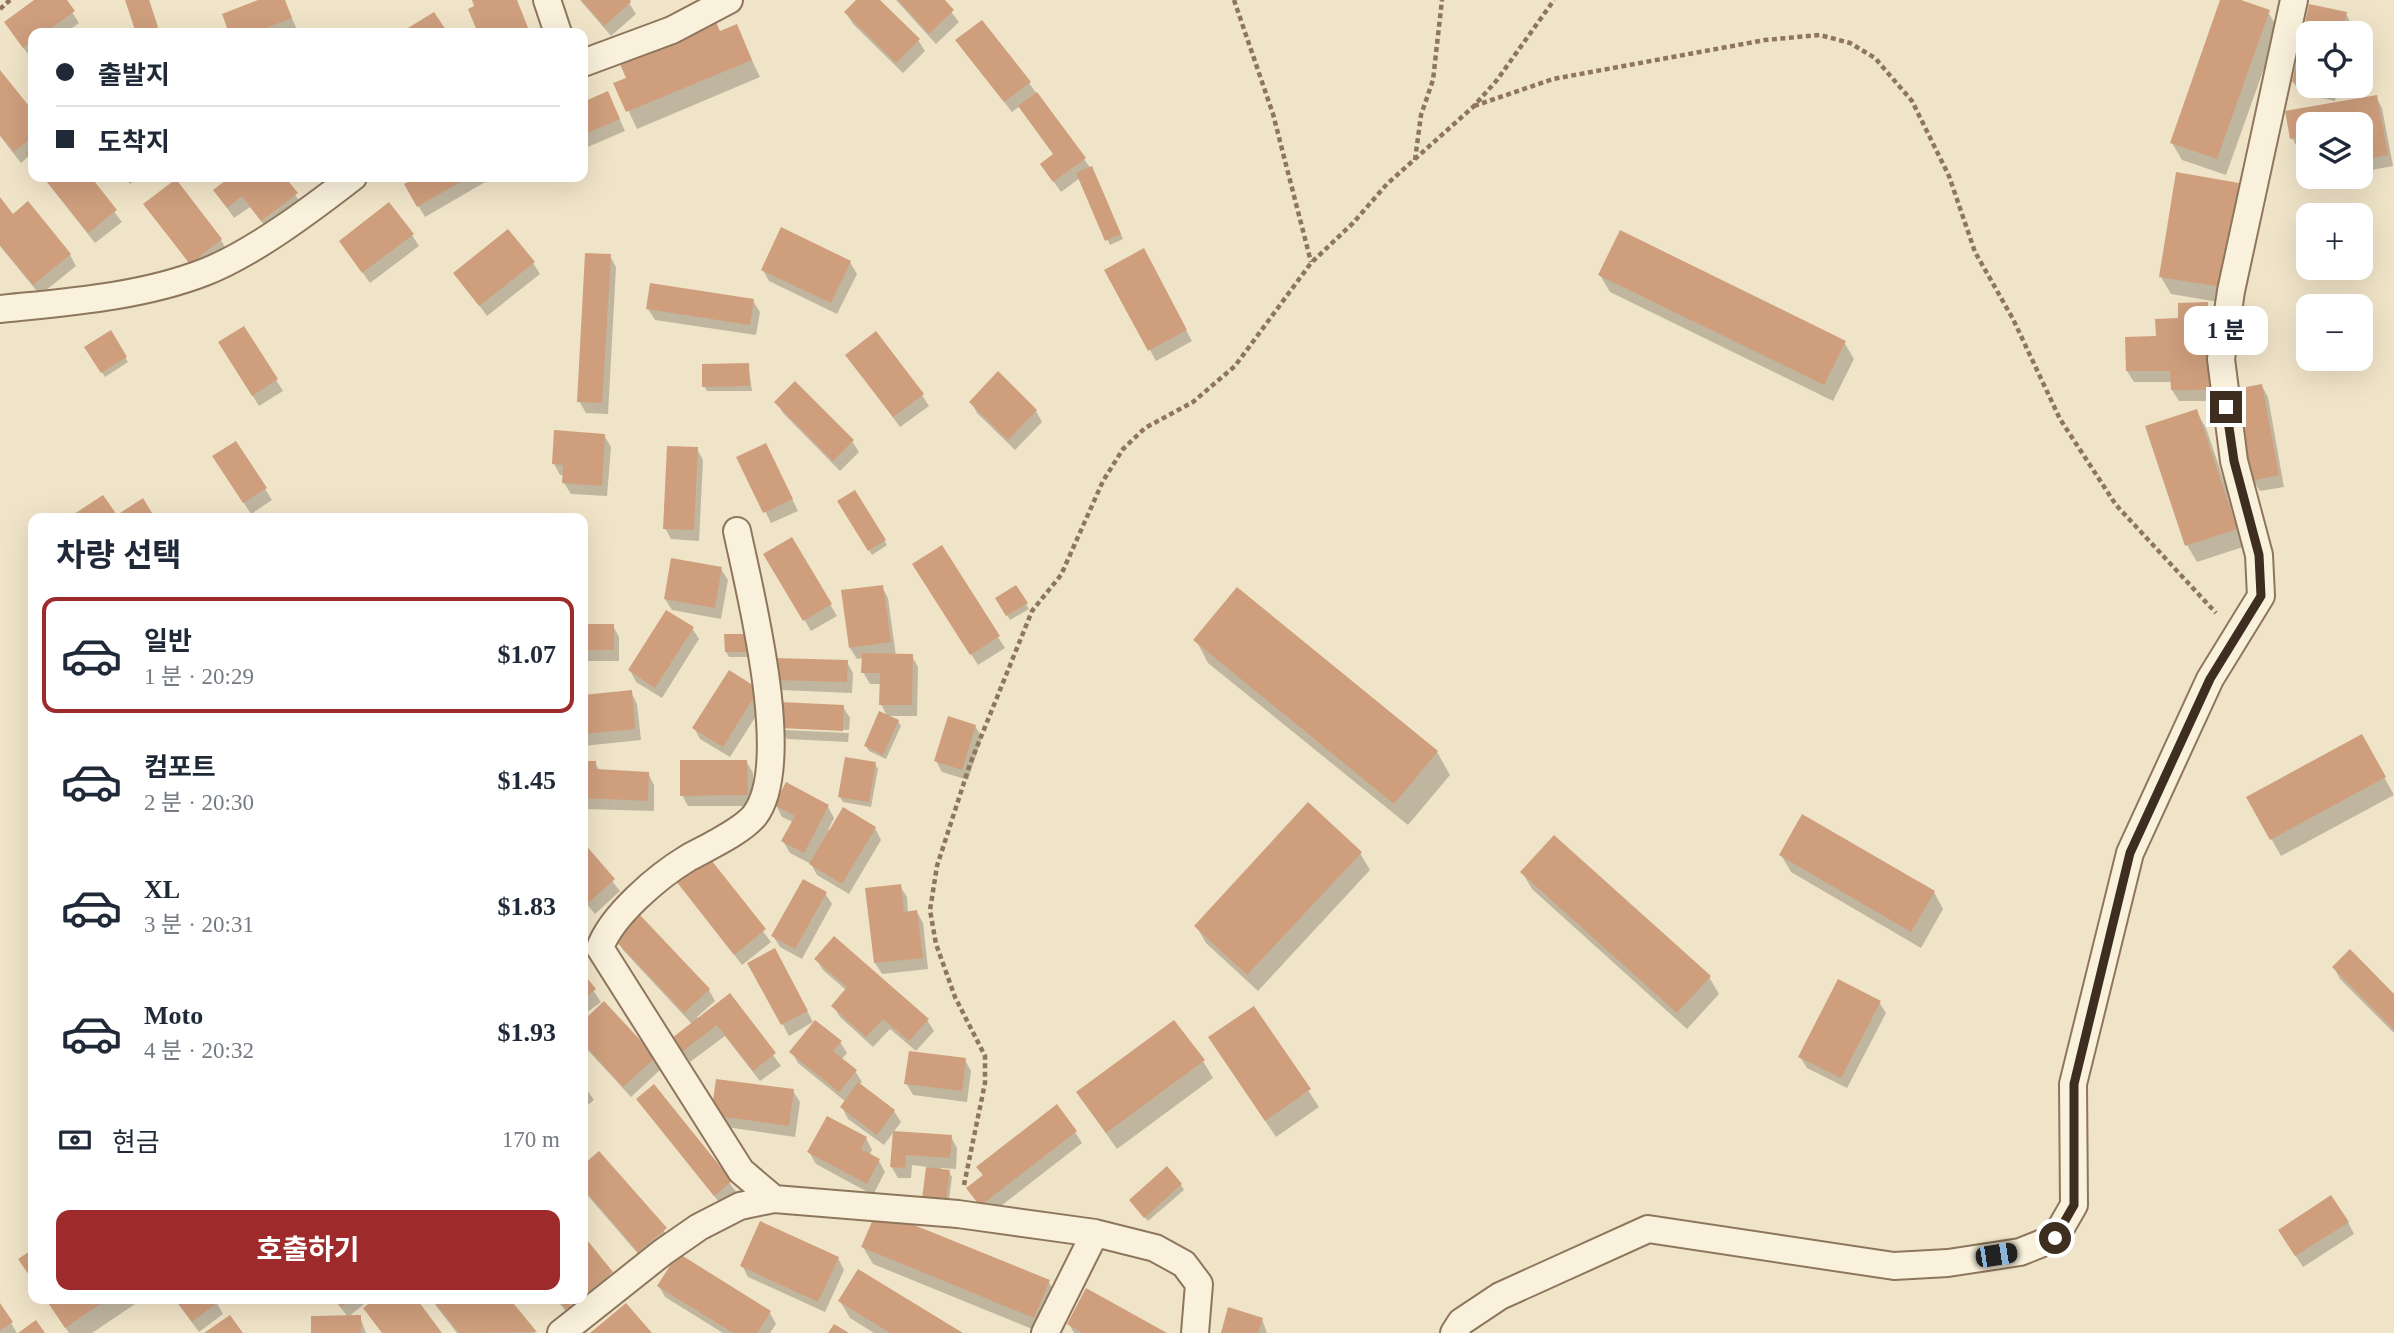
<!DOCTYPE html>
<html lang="ko">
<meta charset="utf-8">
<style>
:root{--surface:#fff;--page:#f2f2f3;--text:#1f2937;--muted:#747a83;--line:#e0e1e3;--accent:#9e2a2b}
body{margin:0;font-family:"Times New Roman","Noto Sans KR",serif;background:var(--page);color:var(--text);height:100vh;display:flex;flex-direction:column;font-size:26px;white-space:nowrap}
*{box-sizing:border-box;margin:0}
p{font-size:23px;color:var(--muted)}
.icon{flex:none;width:38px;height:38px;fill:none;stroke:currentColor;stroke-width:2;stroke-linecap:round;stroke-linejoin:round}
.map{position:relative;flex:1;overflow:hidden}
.drawer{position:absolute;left:28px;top:513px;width:560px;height:791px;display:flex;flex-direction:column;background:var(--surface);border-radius:14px;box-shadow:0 7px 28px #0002}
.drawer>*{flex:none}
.banner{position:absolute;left:28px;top:28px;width:560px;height:154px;border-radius:14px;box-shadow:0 7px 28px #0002;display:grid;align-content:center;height:154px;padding:0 28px;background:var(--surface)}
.controls{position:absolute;left:2296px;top:21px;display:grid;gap:14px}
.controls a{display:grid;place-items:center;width:77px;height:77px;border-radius:14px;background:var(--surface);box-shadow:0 7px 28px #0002;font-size:35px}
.end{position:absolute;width:32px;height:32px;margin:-16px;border:9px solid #3d2e20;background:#fff;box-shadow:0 0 0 4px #fff}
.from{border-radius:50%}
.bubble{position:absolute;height:49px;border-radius:14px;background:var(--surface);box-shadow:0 7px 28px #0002;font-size:23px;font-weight:700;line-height:49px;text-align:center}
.car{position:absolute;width:21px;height:42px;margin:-21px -10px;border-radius:9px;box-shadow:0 0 5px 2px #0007;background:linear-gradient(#222 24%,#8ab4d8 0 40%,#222 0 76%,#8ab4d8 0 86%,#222 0)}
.banner b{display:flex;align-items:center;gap:24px;height:66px;font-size:26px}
.banner b+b{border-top:2px solid var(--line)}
.banner i{width:18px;height:18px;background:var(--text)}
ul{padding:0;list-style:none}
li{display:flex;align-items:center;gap:21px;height:116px;margin:0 14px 10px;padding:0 14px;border:4px solid transparent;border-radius:14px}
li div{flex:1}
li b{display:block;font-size:26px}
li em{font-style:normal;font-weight:700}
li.on{border-color:var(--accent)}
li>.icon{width:63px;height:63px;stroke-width:1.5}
h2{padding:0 28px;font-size:32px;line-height:84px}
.pay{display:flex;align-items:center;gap:18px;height:77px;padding:0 28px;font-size:26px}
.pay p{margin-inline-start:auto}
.action{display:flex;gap:14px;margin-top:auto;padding:14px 28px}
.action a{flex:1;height:80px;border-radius:14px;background:var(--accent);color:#fff;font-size:28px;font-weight:700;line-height:80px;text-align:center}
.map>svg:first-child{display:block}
</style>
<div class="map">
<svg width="2394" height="1333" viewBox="0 0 2394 1333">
<rect width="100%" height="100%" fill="#f0e4c8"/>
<path fill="#0003" d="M37,0h27l15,23 -14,10h-32l-2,25 -18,-24z
M127,0h22l10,32 -22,1z
M263,0h21l13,30 -9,3h-57l-7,-18z
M580,0h47l9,14 -25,22z
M859,0h18l41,40 7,11 -22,22 -50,-49 -7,-11z
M896,0h46l17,22 -23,22z
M2222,0h14l32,12 10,17 -52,146 -44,-15 -10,-17z
M2310,6l36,8 6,11 -2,8h-42v53h30l-3,15 -35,-8 -7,-11z
M736,27l24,50 -123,52 -21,-45z
M964,51l65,32 65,90 29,66 -13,6 -30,-67 -19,14 -12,-17 6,-19 -35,-50 -8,6z
M0,73l33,41v50l-4,-8 -8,7 -21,-27z
M608,93l17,38 -42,18v-46z
M2376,97l6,11 11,58 -32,6v-48h-53v24l-10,1 -6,-11 -5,-26z
M43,177h45l34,45 -27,21z
M124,177h15l-9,7z
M232,177h51l19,28 -33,26 -19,-24 -16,11 -19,-28z
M420,177h74l-69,40 -19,-32z
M2238,184l9,17 -16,103 -60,-10 -10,-17z
M0,200l13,16 57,39 6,11 -36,29 -40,-49z
M146,205l75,35 6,11 -30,23z
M412,235l7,11 -49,37 -29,-41z
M1143,251l49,90 -36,20 -50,-91z
M610,256l6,11 -8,147 -22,-1 -7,-12z
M850,262l7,12 -20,40 -68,-33 -6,-11z
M533,263l7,11 -53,42 -31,-43z
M1600,275l244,67 10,17 -21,42 -223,-109z
M753,301l7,11 -4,23 -101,-15 -7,-11z
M2207,304l6,11 2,86h-36l-7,-11v-8h-38l-7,-11 30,-33z
M243,328l40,63 -24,15 -33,-52z
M110,333l18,29 -23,15 -19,-30z
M847,355l75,40 7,11 -29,21z
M748,365l4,26h-45l-3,-5z
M2262,386l6,11 16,90 -24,4 -7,-11z
M776,402l76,39 7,11 -19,19 -57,-58z
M971,402l65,9 6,11 -27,28 -38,-37z
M2196,411l10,17 40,118 -49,16 -10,-17z
M604,435l7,12 -4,49 -36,-2 -7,-11 1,-8h-5l-6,-11z
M236,443l36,57 -21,14 -30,-46z
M697,449l6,11 -4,81 -28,-2 -6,-11z
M772,457l26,54 -27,12 -32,-65z
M855,492l32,53 -15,10 -33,-54z
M791,539l46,77 -26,15 -45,-77z
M941,548l64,100 -27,17 -57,-89z
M721,569l7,11 -7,39 -49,-9 -7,-11z
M882,587l6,11 8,58h16l6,11 -1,49h-30l-6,-12v-20h-11l-7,-12 1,-14 -7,1 -7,-11z
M1016,587l13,22 -19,11 -13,-21z
M583,626h30l6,11v24h-36z
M692,628l7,11 -37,59 -26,-16 -6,-12z
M748,636l3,21h-22l-3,-5z
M1196,640l241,112 13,23 -42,50 -200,-162z
M847,662l6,11 -1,20 -70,-3 -7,-11z
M729,672l36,30 -35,55 -30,-18 -6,-11z
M631,692l6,12 4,36 -58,6v-49z
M843,707l7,11 -1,12 -64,-3v3l64,3 -1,9 -61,-3 -6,-11z
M898,721l3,5 -15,33 -17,-8 -3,-5z
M975,726l7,11 -14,43 -26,-8 -6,-11z
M2361,736l33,59 -113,61 -33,-59z
M746,761l7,12v33h-65l-6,-11z
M583,763h12l5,8 48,2 6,12v26l-71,-2z
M875,764l3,5 -7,38 -28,-5 -3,-5z
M776,805l52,2 6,11 -6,12 3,2 44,-4 6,12 -32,54 -32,-19 -6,-11 -21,-11 -7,-12 10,-19 -11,-5z
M583,844l37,47 -25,23 -12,-14z
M1360,853l10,17 -112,121 -52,-48 -10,-17z
M1781,855l153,37 9,17 -22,39 -130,-76z
M708,859l63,83 -29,23 -63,-83z
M1522,872l187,105 10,17 -32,35 -155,-140z
M900,886l7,11 1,16 9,-1 6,11 5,46 -46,5 -7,-11z
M825,893l7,11 -30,55 -22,-12 -7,-11z
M616,939l93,51 6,11 -18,16 2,2 31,-23 51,70 -21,15 -35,-45 -35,26 -16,-24 18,-14 -69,-74z
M816,959l111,61 7,11 -18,20 -26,-22 -17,18 -33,-30 -7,-11 14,-15 -24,-21z
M781,962l32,60 -24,14 -39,-72z
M2334,967l60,30v36l-54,-54z
M583,976l18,26 -18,13z
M1879,1002l7,11 -39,75 -40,-20 -7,-11z
M604,1004l57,65 -30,28 -48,-52v-21z
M1254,1008l65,99 -43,30 -66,-99z
M840,1042l7,11 -6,7 14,11 7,11 -3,3 35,26 7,11 -17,23 -36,-26 -6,-12 4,-5 -48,-39 -6,-11z
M965,1060l6,11 -4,31 -54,-7 -7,-12z
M1203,1061l10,17 -96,71 -39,-56z
M717,1081l76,10 7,11 -5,35 -76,-11z
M583,1084l11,16 -11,9z
M654,1086l83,107 -15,13 -84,-107z
M1075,1132l7,11 -94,73 -20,-28 16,-11 -6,-10z
M894,1133l57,4 6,11 -1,21 -15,-1v3l8,1 3,5 -4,30 -24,-8 4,-32 -16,-2 -1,13h-13l-7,-12z
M866,1138l6,12 -2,4 9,7 6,11 -12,23 -57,-31 -7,-12z
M599,1153l73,88 -26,22 -63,-73v-23z
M1181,1185l3,5 -36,31 -14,-16z
M2348,1222l6,12 -51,33 -17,-26z
M583,1238l38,52 -44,35 -22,-27h28z
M863,1247l185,34 10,17 -16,35 -169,-69z
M838,1258l6,12 -19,42 -77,-35 -6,-12z
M659,1286l111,27 6,11 -6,9h-47l-58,-36z
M45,1298h99l-52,35h-23z
M174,1298h40l9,16 -24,18z
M333,1298h39l-24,19h12l6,16h-53l35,-16z
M430,1298h77l28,35h-78z
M840,1301l119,32h-85l-24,-15z
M0,1306l11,17 6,10h-17z
M1262,1319l5,14h-45z
M1069,1324l95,9h-90z"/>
<path fill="#cf9f7d" d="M34,0h33l8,11 -31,22h-11v8l-10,7 -19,-26z
M125,0h24l9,27 -22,6z
M258,0h27l7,18 -39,15h-24l-7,-19z
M472,0h45l13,33h-52l-10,-24 6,-3z
M581,0h49l1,2 -27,24z
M856,0h24l40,39 -24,24 -52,-51z
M898,0h47l9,10 -25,24z
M2220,0h21l29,10 -53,149 -47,-16z
M2309,4l38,8 -5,21h-34v53l-16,-4z
M434,12l14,21h-48z
M982,20l49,62 -27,20 -49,-62z
M716,22l4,9 17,-7 15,36 -126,52 -13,-29 13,-5 -7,-16z
M0,70l33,41v26l-19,15 -14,-17z
M608,91l12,28 -37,16v-33z
M1037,92l49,66 -33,24 -13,-18 13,-10 -35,-48z
M2377,95l11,60 -27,5v-36h-53v12l-18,3 -5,-28z
M33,146v18l-8,-11z
M1092,166l29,68 -16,7 -29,-68z
M2176,172l63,11 -18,104 -62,-10z
M43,177h48l26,33 -29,23z
M230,177h55l13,16 -37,28 -19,-25 -15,12 -14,-18z
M417,177h52l-52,30 -13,-23z
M176,179l46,60 -32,25 -47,-60z
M0,197l13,17 15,-13 43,53 -38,31 -33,-40z
M389,202l25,32 -52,39 -23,-32z
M781,227l70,34 -20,42 -70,-33z
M508,229l27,33 -56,44 -26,-33z
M1620,230l226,111 -22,44 -226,-110z
M1144,248l43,82 -39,21 -44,-81z
M585,253l26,1 -9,149 -25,-1z
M650,283l104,16 -4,26 -104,-16z
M2208,302l1,88h-38l-1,-19h-44l-1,-34 31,-1 -1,-17 23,-1v-15z
M244,326l34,53 -26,17 -34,-54z
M111,330l16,27 -26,16 -17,-26z
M876,331l48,63 -31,23 -48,-62z
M749,363l1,23 -48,1v-23z
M998,371l39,39 -29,30 -39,-38z
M795,381l59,59 -21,21 -59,-59z
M2262,384l17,91 -28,6 -16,-92z
M2197,409l40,120 -52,17 -40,-120z
M554,430l51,4 -3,52 -40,-3 1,-18 -11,-1z
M236,441l31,47 -24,15 -31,-47z
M766,443l27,56 -30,14 -27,-56z
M667,446l31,1 -4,83 -31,-1z
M855,490l31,50 -18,11 -31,-50z
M103,495l14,20 26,-17 12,20h-87z
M792,537l40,67 -29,17 -40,-67z
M942,545l58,91 -30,19 -58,-91z
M671,558l51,9 -7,41 -51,-9z
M883,585l8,57 -42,6 -8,-58z
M1016,585l12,18 -22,13 -11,-18z
M1237,587l201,164 -44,53 -201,-164z
M666,610l28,17 -39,61 -27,-18z
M583,624h31v26h-31z
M724,634h25v18h-24z
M862,653l51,1 -1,51h-33l1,-32h-19z
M774,658l74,2 -1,22 -73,-2z
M729,670l30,19 -36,58 -31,-19z
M632,690l3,39 -52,5v-39z
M780,702l64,3 -1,26 -64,-3z
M879,711l20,9 -16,35 -19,-9z
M948,716l28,9 -14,45 -28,-9z
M2362,734l24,43 -116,63 -24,-43z
M845,757l31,5 -7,40 -31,-5z
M680,760h67l1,35 -68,1z
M583,761h13v8l53,3 -1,29 -65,-3z
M786,782l43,23 -25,48 -23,-12 14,-25 -21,-11z
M1308,802l54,50 -115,123 -53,-49z
M843,807l33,20 -34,57 -33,-20z
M1802,814l133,77 -24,41 -132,-77z
M1554,835l157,141 -34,37 -157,-141z
M583,842l32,37 -28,25 -4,-5z
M708,856l58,73 -32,26 -58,-74z
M803,879l24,13 -32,57 -24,-13z
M901,884l3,28 13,-2 6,48 -49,5 -9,-75z
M640,915l70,74 -26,24 -70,-74z
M834,936l95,83 -20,22 -26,-22 -17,18 -35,-31 16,-19 -33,-28z
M775,948l33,63 -27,14 -34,-62z
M2350,949l44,45v36l-62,-63z
M583,973l13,16 -13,10z
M1838,979l43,22 -40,77 -43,-21z
M730,993l46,60 -23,18 -36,-46 -35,27 -10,-14z
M604,1001l52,56 -33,30 -40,-44v-22z
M1254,1006l57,83 -46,32 -57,-84z
M815,1020l27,21 -9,10 24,19 -18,22 -50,-40z
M1174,1020l31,40 -99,73 -30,-41z
M909,1051l57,7 -4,33 -58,-7z
M716,1079l78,10 -5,37 -78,-11z
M858,1082l37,28 -18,25 -37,-28z
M654,1084l78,97 -18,15 -78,-97z
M1057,1104l20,27 -97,75 -14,-18 17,-13 -7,-8z
M827,1116l40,21 -6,12 19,10 -13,25 -60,-32z
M893,1131l59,4 -2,23 -44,-3 -1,13 -15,-1z
M599,1151l68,77 -29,24 -55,-64v-23z
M1167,1166l15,18 -38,34 -15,-18z
M926,1167l24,3 -4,32 -24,-3z
M2331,1195l18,27 -54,34 -17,-26z
M877,1210l173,70 -16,38 -173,-71z
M760,1221l79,36 -21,45 -78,-36z
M583,1235l30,37 -30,24z
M33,1249v32l-15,-22z
M678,1253l93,58 -14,22h-24l-76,-47z
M858,1269l105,64h-73l-52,-32z
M1086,1288l81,45h-85l-15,-9z
M45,1298h64l-44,30z
M174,1298h42l2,4 -26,20z
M334,1298h18l-11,9z
M376,1298h40l26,35h-60l-19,-25z
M431,1298h78l28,34 -78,1z
M557,1298h22l-13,11z
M0,1303l13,19 -13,8z
M626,1303l26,30h-62z
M1228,1307l35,11 -5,15h-37z
M230,1315l13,18h-39z
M361,1315v18h-50v-17z
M36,1320l9,13h-27z
M834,1324l15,9h-21z"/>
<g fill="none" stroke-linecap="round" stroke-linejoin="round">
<g stroke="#8d765c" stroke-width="30">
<path id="street" d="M547,0l11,33
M583,63l89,-33 57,-30
M0,309c68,-7 141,-12 205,-37 47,-18 108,-64 148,-95
M737,531c13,62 57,232 18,284 -12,16 -49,33 -67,43 -30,18 -77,58 -88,90l141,223 33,28
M561,1333l102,-81 36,-25 41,-21 34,-7 184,15 137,19 60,15 29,16 15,20 -4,49
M1045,1333l50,-100
M1454,1333l7,-11 39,-26 148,-67 246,37 54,-3 72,-11 35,-14 19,-33 -1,-121 57,-231 80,-174 51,-83 -2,-41 -25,-94 -13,-102 10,-68 63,-291"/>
</g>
<path stroke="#8d765c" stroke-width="4.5" stroke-dasharray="5 3.5" stroke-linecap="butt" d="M1234,0l39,114 38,148
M0,9l10,-9
M1474,106l79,-27 212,-39 55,-5 30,8 25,15 37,43 37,75 26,76 38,67 47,100 56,86 100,108
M1415,160l6,-45 12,-35 9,-80
M964,1185l21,-102v-27l-30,-59 -19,-53 -6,-34 7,-44 33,-102 62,-153 29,-36 42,-94 20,-32 22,-21 48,-26 42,-36 76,-103 42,-40 34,-39 86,-77 24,-27 57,-80"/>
<use href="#street" stroke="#faf1dc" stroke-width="26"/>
</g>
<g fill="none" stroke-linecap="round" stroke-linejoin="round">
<path stroke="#3d2e20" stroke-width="9" d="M2055,1238l19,-33v-121l56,-231 80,-174 51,-83 -2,-41 -25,-94 -8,-54"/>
</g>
</svg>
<div class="controls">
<a><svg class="icon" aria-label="locate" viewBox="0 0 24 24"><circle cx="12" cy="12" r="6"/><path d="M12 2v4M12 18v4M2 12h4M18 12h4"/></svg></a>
<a><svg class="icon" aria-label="layers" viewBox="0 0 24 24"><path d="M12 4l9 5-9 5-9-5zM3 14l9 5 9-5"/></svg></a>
<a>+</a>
<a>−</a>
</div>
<i class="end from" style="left:2055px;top:1238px"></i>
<i class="end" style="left:2226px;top:407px"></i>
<div class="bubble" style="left:2184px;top:306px;width:84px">1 분</div>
<i class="car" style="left:1996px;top:1255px;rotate:81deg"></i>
<div class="banner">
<b><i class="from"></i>출발지</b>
<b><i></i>도착지</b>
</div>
<section class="drawer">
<h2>차량 선택</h2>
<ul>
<li class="on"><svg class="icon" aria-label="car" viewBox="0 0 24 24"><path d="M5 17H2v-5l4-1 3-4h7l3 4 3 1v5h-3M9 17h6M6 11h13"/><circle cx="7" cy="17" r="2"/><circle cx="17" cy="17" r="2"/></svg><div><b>일반</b><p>1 분 · 20:29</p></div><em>$1.07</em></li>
<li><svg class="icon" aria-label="car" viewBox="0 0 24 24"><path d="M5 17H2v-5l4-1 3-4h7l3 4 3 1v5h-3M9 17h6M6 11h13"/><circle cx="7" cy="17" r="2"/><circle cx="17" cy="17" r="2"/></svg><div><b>컴포트</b><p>2 분 · 20:30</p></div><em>$1.45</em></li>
<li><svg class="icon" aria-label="car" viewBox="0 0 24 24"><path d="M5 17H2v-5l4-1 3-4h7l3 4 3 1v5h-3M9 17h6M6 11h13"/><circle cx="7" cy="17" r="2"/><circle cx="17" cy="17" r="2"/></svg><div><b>XL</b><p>3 분 · 20:31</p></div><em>$1.83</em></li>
<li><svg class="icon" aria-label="car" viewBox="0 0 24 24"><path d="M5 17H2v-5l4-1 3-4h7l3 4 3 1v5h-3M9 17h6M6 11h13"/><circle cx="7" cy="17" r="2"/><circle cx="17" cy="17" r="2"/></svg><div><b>Moto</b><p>4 분 · 20:32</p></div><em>$1.93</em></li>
</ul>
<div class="pay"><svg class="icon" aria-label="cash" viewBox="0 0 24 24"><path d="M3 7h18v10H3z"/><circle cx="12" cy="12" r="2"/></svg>현금<p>170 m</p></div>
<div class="action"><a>호출하기</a></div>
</section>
</div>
